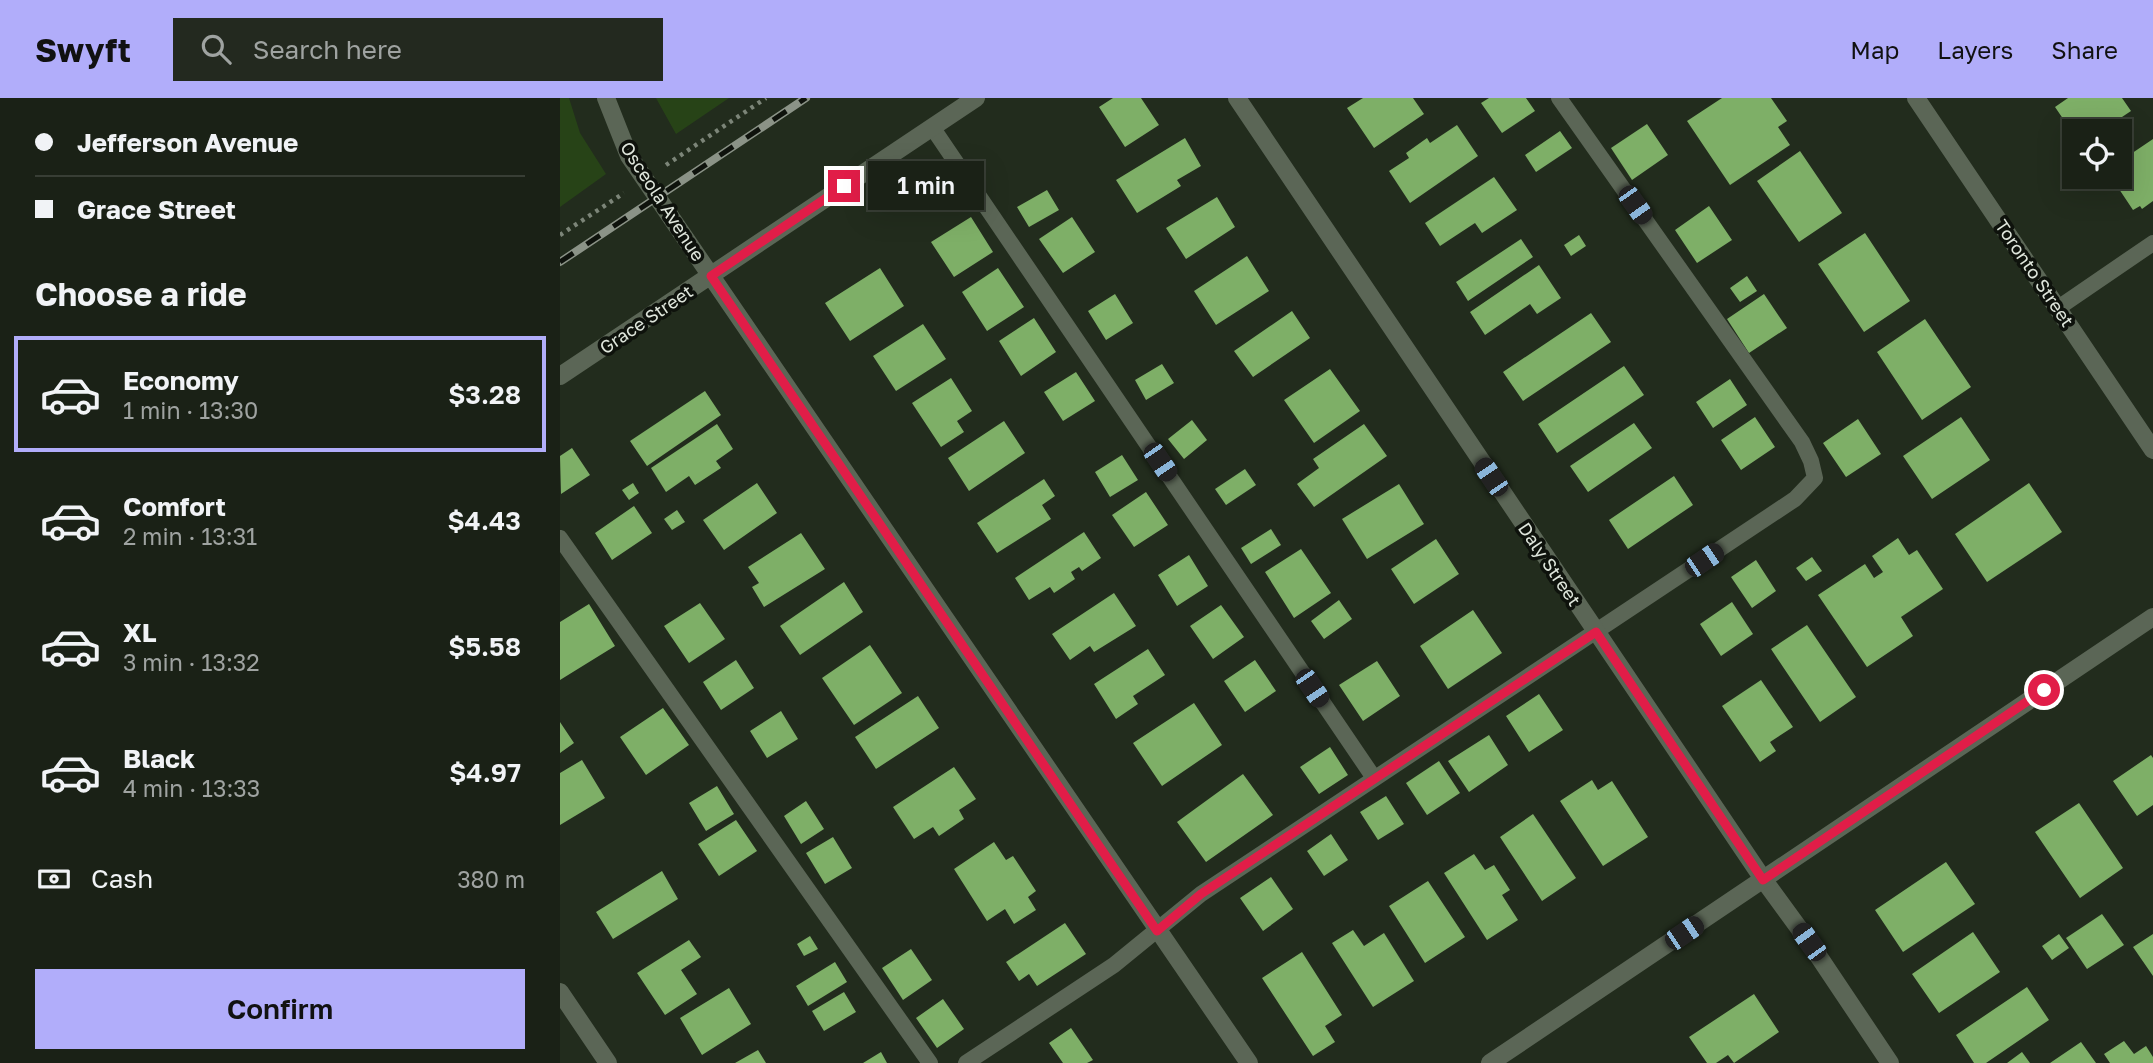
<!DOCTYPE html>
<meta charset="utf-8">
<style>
:root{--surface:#1a2116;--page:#23291f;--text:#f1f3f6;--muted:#9fa3a1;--line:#383e35;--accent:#b1adfa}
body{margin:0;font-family:"Golos Text",sans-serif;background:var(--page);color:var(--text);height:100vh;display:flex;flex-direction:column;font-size:26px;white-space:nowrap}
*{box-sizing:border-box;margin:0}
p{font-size:23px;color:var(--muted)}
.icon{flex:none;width:38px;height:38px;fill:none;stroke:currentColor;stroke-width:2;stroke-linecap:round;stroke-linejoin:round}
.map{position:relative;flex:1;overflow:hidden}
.drawer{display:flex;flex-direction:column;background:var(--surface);width:560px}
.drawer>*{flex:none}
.guide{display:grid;align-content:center;height:154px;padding:0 35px;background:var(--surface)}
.buttons{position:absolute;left:1502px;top:21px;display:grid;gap:14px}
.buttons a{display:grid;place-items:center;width:70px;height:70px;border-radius:0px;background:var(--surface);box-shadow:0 7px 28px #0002,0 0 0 2px var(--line);font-size:35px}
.end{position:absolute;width:32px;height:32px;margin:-16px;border:9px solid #e11d48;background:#fff;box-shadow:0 0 0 4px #fff}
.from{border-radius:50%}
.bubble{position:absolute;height:49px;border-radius:0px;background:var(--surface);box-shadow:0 7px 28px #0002,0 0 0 2px var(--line);font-size:23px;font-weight:600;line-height:49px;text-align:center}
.car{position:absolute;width:21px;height:42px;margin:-21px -10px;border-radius:9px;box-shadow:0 0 5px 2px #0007;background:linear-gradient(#222 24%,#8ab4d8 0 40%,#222 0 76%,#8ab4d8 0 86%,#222 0)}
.guide b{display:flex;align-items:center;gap:24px;height:66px;font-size:26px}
.guide b+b{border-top:2px solid var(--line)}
.guide i{width:18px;height:18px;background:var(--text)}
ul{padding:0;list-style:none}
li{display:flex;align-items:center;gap:21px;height:116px;margin:0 14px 10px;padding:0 21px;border:4px solid transparent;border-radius:0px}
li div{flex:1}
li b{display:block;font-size:26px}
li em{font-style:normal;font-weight:600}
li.selected{border-color:var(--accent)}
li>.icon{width:63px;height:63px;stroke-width:1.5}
h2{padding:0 35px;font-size:32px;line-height:84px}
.pay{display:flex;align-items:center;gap:18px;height:77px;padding:0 35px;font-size:26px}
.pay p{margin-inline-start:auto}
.action{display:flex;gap:14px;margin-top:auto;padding:14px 35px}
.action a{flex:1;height:80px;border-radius:0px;background:var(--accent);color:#111;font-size:28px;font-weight:600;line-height:80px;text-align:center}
header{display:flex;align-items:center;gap:42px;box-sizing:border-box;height:98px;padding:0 35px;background:var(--accent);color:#111}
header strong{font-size:33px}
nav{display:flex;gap:38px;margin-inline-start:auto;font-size:24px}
.search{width:490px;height:63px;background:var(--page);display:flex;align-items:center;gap:18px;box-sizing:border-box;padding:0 24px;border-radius:0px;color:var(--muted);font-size:26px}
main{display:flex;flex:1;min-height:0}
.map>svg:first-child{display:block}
</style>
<header>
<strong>Swyft</strong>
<div class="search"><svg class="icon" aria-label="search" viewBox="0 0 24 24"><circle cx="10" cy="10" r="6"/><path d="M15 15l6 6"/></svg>Search here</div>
<nav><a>Map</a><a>Layers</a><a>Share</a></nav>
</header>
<main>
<section class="drawer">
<div class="guide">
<b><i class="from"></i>Jefferson Avenue</b>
<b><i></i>Grace Street</b>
</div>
<h2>Choose a ride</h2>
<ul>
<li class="selected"><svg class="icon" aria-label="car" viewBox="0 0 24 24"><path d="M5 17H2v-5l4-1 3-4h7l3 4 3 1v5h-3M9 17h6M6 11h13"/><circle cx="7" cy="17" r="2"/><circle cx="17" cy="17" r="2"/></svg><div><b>Economy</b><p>1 min · 13:30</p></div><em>$3.28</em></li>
<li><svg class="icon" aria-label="car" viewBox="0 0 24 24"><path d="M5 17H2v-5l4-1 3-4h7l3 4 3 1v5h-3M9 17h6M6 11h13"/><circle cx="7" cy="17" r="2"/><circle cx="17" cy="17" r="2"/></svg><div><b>Comfort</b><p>2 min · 13:31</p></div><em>$4.43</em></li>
<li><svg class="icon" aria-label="car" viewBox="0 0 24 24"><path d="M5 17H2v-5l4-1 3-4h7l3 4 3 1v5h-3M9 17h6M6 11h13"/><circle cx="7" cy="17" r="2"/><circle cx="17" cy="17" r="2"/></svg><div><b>XL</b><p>3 min · 13:32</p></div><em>$5.58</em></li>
<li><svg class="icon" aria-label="car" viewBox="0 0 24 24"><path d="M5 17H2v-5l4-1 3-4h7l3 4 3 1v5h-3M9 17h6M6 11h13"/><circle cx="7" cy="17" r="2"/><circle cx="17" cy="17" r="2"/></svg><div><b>Black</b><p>4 min · 13:33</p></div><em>$4.97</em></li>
</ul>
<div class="pay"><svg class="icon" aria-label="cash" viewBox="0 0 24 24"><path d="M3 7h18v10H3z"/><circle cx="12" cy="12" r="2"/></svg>Cash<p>380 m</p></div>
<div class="action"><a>Confirm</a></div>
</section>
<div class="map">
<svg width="1593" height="965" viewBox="0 0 1593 965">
<rect width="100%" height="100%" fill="#222c1d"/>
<path fill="#274317" d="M0,0h9l11,35 26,41 -46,33z
M96,0h73l-53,36z"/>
<path fill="#7eaf67" d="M553,0h28l18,27 -34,22 -26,-40z
M803,0h50l11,16 -50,34 -27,-40z
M929,0h37l9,13 -33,22 -21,-30z
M1162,0h49l16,23 -9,6 12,18 -60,40 -43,-64z
M1508,0h54l9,13 -30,20h-21l-5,-6 -5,4 -15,-22z
M1087,26l21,31 -36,25 -21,-32z
M897,27l21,31 -68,47 -21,-32 20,-13 -3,-5 21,-15 3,5z
M1000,33l12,17 -36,24 -11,-17z
M625,40l16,28 -24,14 4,6 -44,27 -21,-33z
M1593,41v62l-11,8 -2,-3 -7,4 -22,-33h8v-15z
M1240,53l42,62 -43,29 -42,-61z
M934,79l23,33 -35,23 -7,-10 -35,23 -15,-23z
M487,92l12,20 -30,17 -12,-20z
M657,99l18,30 -49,32 -20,-31z
M1149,108l23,34 -35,23 -22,-33z
M411,119l22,35 -39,25 -23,-35z
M512,119l23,35 -32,21 -24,-34z
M1305,135l45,68 -46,31 -46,-68z
M1019,137l7,11 -15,10 -7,-11z
M961,141l12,18 -65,44 -12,-19z
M687,158l22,35 -53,34 -22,-34z
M979,167l22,33 -24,16 -7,-10 -45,31 -15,-23z
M320,170l24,38 -54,35 -25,-38z
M438,170l26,39 -37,24 -25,-39z
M1187,178l10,15 -17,11 -10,-14z
M555,196l18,29 -27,17 -18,-29z
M1204,196l23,34 -38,25 -22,-34z
M732,213l18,27 -57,39 -19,-26z
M1031,215l20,29 -88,59 -20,-29z
M474,220l22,34 -35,24 -22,-35z
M1365,221l46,68 -49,33 -45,-68z
M363,226l23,35 -50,32 -23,-35z
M602,266l12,19 -28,17 -11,-20z
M1064,268l20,29 -87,58 -19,-29z
M770,271l30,42 -46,32 -30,-43z
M516,274l19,29 -32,20 -19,-29z
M391,280l21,33 -15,10 7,11 -23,15 -29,-44z
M1170,281l17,26 -34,23 -17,-26z
M145,293l16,24 -74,51 -17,-25z
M1195,319l20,30 -34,23 -20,-30z
M1401,319l29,43 -58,39 -29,-43z
M1298,321l23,35 -35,23 -23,-34z
M632,322l15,20 -23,19 -16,-20z
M444,323l21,32 -56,38 -21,-33z
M1074,325l18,25 -64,44 -18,-26z
M157,326l16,25 -17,12 5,7 -26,17 -6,-9 -23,16 -15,-24z
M804,326l23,32 -73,51 -17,-23 22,-16 -6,-9z
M12,350l18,27 -29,19 -1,-38z
M562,357l16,25 -28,17 -15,-25z
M685,371l11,16 -30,20 -11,-16z
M1114,378l19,29 -65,44 -19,-29z
M484,381l11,17 -13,9 9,14 -54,34 -20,-30z
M73,385l6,10 -10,7 -7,-10z
M197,385l20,30 -53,37 -21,-30z
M1469,385l33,49 -75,50 -32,-48z
M839,386l25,40 -57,35 -25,-40z
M586,394l22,33 -34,22 -22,-32z
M74,408l18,27 -40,27 -17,-27z
M117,412l8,12 -13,8 -8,-11z
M711,431l10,16 -30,19 -10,-16z
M524,434l17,26 -19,13 -3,-4 -8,5 4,7 -21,14 -4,-6 -21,13 -14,-22z
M241,435l24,36 -61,38 -12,-20 7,-4 -11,-16z
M1338,440l11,17 8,-5 26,39 -42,28 12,19 -46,31 -49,-72 47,-31 9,14 9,-6 -11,-16z
M876,441l23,35 -45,30 -23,-35z
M741,451l30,44 -37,25 -29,-46z
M629,457l19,31 -31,20 -19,-31z
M1252,459l10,14 -16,10 -10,-13z
M1196,462l20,31 -24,17 -21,-31z
M284,484l19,30 -63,43 -20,-29z
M554,495l22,33 -42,26 -4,-6 -20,14 -18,-26z
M779,502l13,19 -28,20 -13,-18z
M1172,504l21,32 -32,22 -21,-32z
M140,505l25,36 -36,24 -25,-37z
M29,506l26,42 -55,34v-58z
M661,507l23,32 -31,22 -23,-33z
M913,512l29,43 -54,36 -28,-43z
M1247,527l49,72 -36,25 -49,-73z
M310,547l32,48 -48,32 -32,-47z
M588,551l17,26 -32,21 5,8 -22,15 -22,-35z
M176,562l18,28 -33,22 -18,-28z
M695,562l21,31 -31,21 -21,-31z
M817,563l23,35 -37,25 -24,-36z
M1201,582l32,47 -23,15 6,9 -16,11 -38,-56z
M979,596l24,36 -34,22 -23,-36z
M358,598l21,32 -63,41 -21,-32z
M634,605l28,42 -60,41 -29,-43z
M103,610l26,37 -43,30 -26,-38z
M221,613l17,28 -31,19 -17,-27z
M0,624l14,21 -14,10z
M929,637l19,30 -39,27 -21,-31z
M770,649l18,28 -29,19 -19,-27z
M1591,657l2,3v47l-16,11 -24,-35z
M22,662l23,38 -45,27v-52z
M879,663l21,32 -33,22 -21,-32z
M394,669l22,32 -17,11 5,9 -25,17 -6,-9 -19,12 -21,-32z
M683,676l30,41 -67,47 -29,-40z
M1032,682l6,10 14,-9 36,56 -45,29 -43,-65z
M157,688l17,28 -28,17 -17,-28z
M826,698l18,28 -26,16 -18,-28z
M246,703l18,28 -23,15 -17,-28z
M1519,705l44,65 -43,30 -45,-66z
M973,716l43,64 -34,23 -42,-64z
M176,722l21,31 -38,25 -21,-32z
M771,736l17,26 -24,16 -17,-25z
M273,739l19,31 -27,16 -19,-31z
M434,744l12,18 7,-4 23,35 -8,6 8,13 -22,14 -9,-15 -18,12 -33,-52z
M914,756l11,16 9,-5 16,25 -8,5 16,25 -31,20 -43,-67z
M1386,764l29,42 -72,48 -28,-42z
M102,773l16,28 -65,40 -17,-27z
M711,779l22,32 -30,22 -23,-33z
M868,783l37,56 -40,26 -36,-57z
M1542,816l22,31 -37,24 -21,-31z
M505,825l21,31 -49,32 -8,-12 -10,7 -13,-19z
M793,832l11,16 20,-13 30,48 -41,26 -41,-64z
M1413,834l27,40 -61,41 -27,-39z
M1499,836l10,14 -17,12 -10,-14z
M1593,836v42l-20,-29z
M250,838l8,13 -14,7 -7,-12z
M129,842l12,17 -20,13 16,24 -32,21 -28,-42z
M351,851l21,31 -29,20 -21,-32z
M742,854l40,63 -17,11 10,16 -22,14 -51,-78z
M275,864l12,20 -39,24 -12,-20z
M1467,889l22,33 -63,43h-12l-18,-28z
M169,890l22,36 -49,31 -22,-37z
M284,894l12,20 -32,19 -12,-20z
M1194,896l25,38 -45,31 -6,-8 -12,8h-9l-18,-26z
M383,901l21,30 -27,19 -21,-30z
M511,930l22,32 -6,3h-24l-14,-20z
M1564,943l10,13 12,-8 7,11v6h-43l-6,-9z
M1521,944l15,21h-46z
M198,952l8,13h-31z
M321,954l6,11h-24z
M1462,954l8,11h-23z"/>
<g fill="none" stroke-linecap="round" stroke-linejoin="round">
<path stroke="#7c8578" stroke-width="4.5" stroke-dasharray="3.5 5" stroke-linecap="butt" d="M106,67l100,-67
M0,137l64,-42"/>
<path stroke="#5b6656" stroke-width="16" d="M372,29l442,651
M1498,210l95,-65
M0,440l370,525
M406,965l148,-98 87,-71 594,-395 20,-21 -4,-17 -9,-19 -243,-344"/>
<path stroke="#5b6656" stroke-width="18" d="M46,0l23,58 620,907
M677,0l526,781 46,63 81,121
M1356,0l237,352
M0,278l416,-278
M0,894l48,71"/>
<path stroke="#5b6656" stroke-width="18" d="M930,965l663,-446"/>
<g stroke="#8b9387" stroke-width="8">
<path id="rail" d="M0,164l246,-164"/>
</g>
<use href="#rail" stroke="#0e120c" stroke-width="5" stroke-dasharray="16" stroke-linecap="butt"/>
</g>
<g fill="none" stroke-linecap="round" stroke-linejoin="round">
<path stroke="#e11d48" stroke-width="9" d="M284,88l-133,90 446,655 44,-37 395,-262 167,248 281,-190"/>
</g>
<g text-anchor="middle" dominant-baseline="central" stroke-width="7" stroke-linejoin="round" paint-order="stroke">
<g font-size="18" fill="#dfe6dc" stroke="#0e120c">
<text transform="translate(103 103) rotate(57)">Osceola Avenue</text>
<text transform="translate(1475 175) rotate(56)">Toronto Street</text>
<text transform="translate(86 221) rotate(-34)">Grace Street</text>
<text transform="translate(990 466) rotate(56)">Daly Street</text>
</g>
</g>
</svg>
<div class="buttons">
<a><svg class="icon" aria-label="locate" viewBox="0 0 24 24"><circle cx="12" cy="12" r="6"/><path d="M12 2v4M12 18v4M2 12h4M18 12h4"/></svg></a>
</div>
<i class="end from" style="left:1484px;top:592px"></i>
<i class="end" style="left:284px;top:88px"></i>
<div class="bubble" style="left:308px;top:63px;width:116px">1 min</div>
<i class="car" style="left:1075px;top:107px;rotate:145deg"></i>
<i class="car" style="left:600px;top:364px;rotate:146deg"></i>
<i class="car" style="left:931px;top:379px;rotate:326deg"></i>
<i class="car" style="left:1144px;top:462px;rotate:56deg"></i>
<i class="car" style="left:752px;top:590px;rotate:146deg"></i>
<i class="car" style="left:1124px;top:835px;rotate:56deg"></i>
<i class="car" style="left:1249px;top:844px;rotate:324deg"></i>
</div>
</main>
